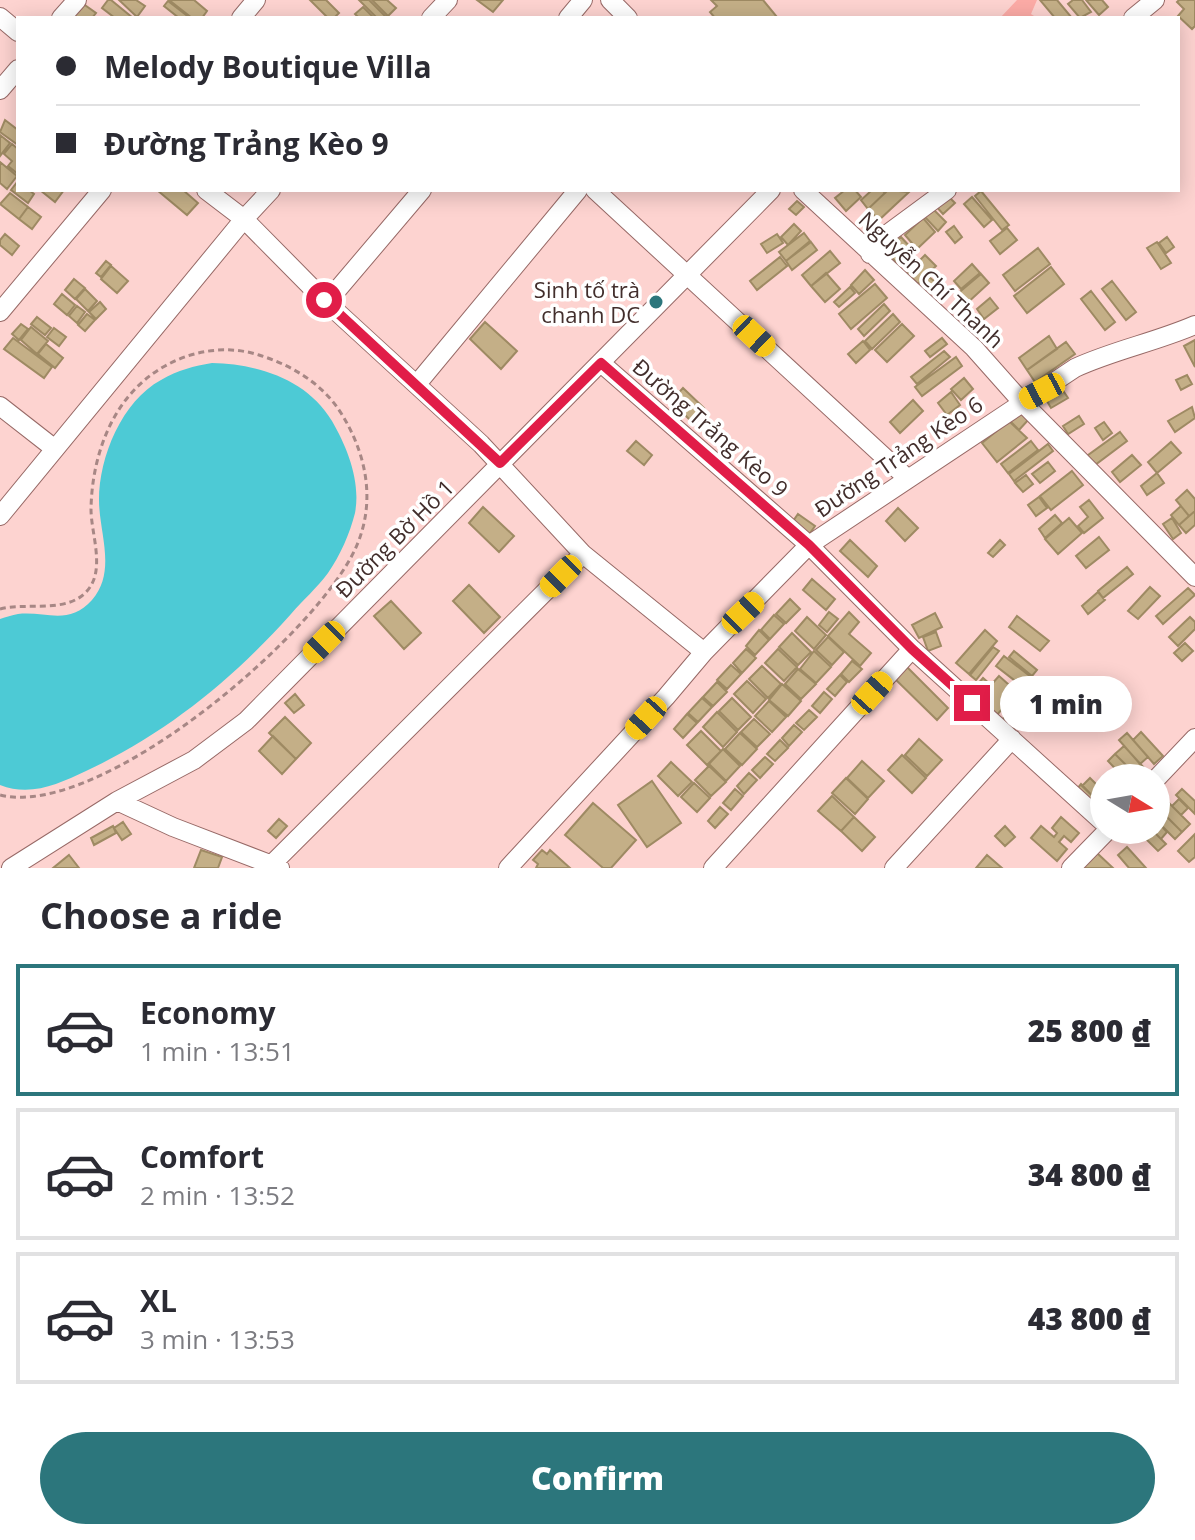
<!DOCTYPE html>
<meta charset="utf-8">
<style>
:root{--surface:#fff;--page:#f2f2f3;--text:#2b2b33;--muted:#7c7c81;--line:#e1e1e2;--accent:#2c767c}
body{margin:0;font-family:"Open Sans",sans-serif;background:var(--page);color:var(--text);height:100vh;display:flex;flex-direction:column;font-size:30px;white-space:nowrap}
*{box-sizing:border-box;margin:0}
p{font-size:26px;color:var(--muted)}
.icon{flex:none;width:44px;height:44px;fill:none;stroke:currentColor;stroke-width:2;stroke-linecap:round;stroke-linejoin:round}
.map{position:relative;height:868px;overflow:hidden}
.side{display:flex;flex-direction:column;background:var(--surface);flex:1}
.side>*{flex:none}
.hud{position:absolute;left:16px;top:16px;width:1164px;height:176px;border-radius:0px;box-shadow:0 4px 20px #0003;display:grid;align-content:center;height:176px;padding:0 40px;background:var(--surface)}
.needle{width:52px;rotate:101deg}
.buttons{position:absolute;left:1090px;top:764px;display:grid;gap:16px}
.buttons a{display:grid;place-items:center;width:80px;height:80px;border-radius:50%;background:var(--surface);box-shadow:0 4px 20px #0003;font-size:40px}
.end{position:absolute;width:36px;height:36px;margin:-18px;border:10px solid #e11d48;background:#fff;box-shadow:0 0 0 4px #fff}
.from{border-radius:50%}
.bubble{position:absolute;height:56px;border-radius:28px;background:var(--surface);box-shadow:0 4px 20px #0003;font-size:26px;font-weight:800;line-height:56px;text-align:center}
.car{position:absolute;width:24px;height:48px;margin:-24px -12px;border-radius:10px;box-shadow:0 0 6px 2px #0007;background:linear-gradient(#f5c518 24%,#345 0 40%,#f5c518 0 76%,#345 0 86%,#f5c518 0)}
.hud b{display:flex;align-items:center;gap:28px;height:76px;font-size:30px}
.hud b+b{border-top:2px solid var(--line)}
.hud i{width:20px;height:20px;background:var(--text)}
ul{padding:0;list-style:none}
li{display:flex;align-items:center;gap:24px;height:132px;margin:0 16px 12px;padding:0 24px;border:4px solid var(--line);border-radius:0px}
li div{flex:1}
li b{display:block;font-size:30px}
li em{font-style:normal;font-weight:800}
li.active{border-color:var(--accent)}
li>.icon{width:72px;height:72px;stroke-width:1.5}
h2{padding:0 40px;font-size:36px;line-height:96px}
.action{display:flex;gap:16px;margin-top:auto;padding:16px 40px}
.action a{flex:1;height:92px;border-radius:48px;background:var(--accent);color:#fff;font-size:32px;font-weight:800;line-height:92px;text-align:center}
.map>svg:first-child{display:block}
</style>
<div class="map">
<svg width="1195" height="868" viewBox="0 0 1195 868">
<rect width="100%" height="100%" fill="#fdd3d0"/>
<path fill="#fcaba6" d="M1017,0h20l-6,14 6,4h-37z"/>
<path fill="#4dcad5" d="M212,363c46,1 95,16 120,58 15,26 29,60 23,92 -5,20 -15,43 -27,60 -11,15 -25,27 -37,41 -58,65 -125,120 -205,157 -28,13 -55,26 -86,14v-166c6,-2 12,-4 18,-5 28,-3 51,12 74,-14 25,-29 7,-67 7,-100 0,-43 23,-99 62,-120 17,-10 33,-14 51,-17z"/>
<path fill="#c4af87" stroke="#9e8a63" stroke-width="2" d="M108,0h3l22,18h-18l-13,-10z
M119,0h17l9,6 -8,11z
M169,0h25l13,11 -5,7h-10z
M310,0h16l13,13 -5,5h-6z
M359,0h10l17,17 -9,1z
M372,0h15l9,8 -8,8z
M477,0h26l-10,12z
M711,0h52l14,17 -62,1 -5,-6 7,-6z
M1040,0h17l15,18h-17z
M1073,0h9l9,12 -11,6 -12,-14z
M1086,0h16l6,7 -9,8z
M1179,0h16v26l-3,3 -14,-13 6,-7 -7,-7z
M168,1l22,17h-11l-15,-12z
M82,3l14,10 -4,5h-21z
M363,7l11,11h-15l-4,-4z
M5,120l13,10v15l-18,-13z
M0,135l10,8 -10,13z
M12,144l6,5v25l-10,-8 4,-5 -8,-7z
M0,162l17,14 -10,13 -7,-6z
M18,181v9h11l5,4 -6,9 -17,-13z
M40,190h24l-9,12z
M157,190h26l15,13 -11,12z
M845,190h10l6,7 -15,14 -11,-13z
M872,190h10l3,3 -17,16 -7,-9z
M888,190l21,2 -30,28 -11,-11z
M981,191l28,34 -7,5 -27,-34z
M10,193l18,14 -9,12 -19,-15z
M946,194l9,9 -12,11 -8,-9z
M972,197l20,23 -8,7 -20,-23z
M797,201l7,6 -8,8 -7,-6z
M28,207l13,10 -9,12 -13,-10z
M932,208l14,14 -8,9 -14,-15z
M923,218l12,14 -18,17 -12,-14z
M794,224l7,7 -13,14 -7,-8z
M954,226l8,11 -7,6 -9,-11z
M1007,228l10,12 -17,14 -10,-13z
M804,233l6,8 -24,20 -7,-9z
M5,234l14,12 -7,9 -12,-10v-5z
M777,234l6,9 -16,10 -6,-9z
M901,237l11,12 -15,14 -12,-12z
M1167,237l7,10 -8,6 -7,-10z
M811,242l6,8 -25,20 -6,-9z
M1157,242l14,21 -10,6 -14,-21z
M1038,248l12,16 -35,27 -12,-16z
M830,251l10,12 -29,23 -9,-11z
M925,255l11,11 -18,18 -11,-11z
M780,257l7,9 -30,24 -7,-9z
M106,261l5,4 -10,12 -5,-4z
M972,264l8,9 -19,16 -7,-8z
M111,266l17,15 -11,12 -16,-14z
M1051,267l13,17 -37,29 -13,-17z
M865,270l9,10 -15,14 -8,-9z
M826,273l14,16 -15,13 -14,-16z
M981,274l8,9 -24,22 -9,-10z
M929,277l10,8 -8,9 -10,-8z
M74,279l11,9 -10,11 -10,-9z
M1112,281l24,31 -10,8 -24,-31z
M875,284l12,14 -36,31 -12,-15z
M850,287l5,6 -16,14 -5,-5z
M85,289l12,12 -9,10 -12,-12z
M1091,291l24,31 -10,8 -24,-31z
M62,294l13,11 -8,10 -13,-11z
M990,298l8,10 -14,11 -7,-10z
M100,302l6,7 -10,10 -7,-7z
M884,304l6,7 -26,25 -6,-7z
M77,306l8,6 -8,11 -8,-7z
M87,314l8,6 -10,11 -7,-6z
M893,314l7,8 -28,27 -7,-8z
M37,317l14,11 -6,7 -14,-11z
M485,322l32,29 -16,18 -31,-30z
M21,324l7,5 -9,11 -7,-6z
M902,324l12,12 -27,26 -12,-12z
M31,327l17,14 -11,13 -16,-14z
M54,328l12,9 -7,9 -12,-9z
M1049,336l8,13 -30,21 -8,-12z
M13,338l39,29 -8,11 -40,-29z
M942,338l5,6 -17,13 -5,-6z
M1195,340v27l-11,-21z
M863,341l7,9 -14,13 -8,-9z
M1066,342l9,12 -40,28 -8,-12z
M46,344l17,14 -8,10 -17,-14z
M944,351l6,6 -33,27 -6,-7z
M956,357l6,9 -40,30 -7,-9z
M1187,375l5,9 -11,6 -5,-10z
M964,378l9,11 -12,11 -10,-11z
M1060,386l8,12 -17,10 -7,-12z
M683,388l21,20 -13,13 -20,-20z
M951,392l9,13 -13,10 -9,-12z
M913,400l10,11 -23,22 -10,-11z
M1192,407l3,11 -20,14 -7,-11z
M1020,410l9,9 -10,11 -10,-10z
M1079,416l5,8 -16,10 -5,-8z
M1009,421l18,17 -30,24 -15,-19z
M1104,422l8,11 -9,7 -8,-12z
M1120,432l7,9 -36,27 -7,-10z
M636,441l16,14 -8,10 -17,-14z
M1031,441l7,9 -30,23 -7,-9z
M1171,442l10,11 -24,20 -9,-11z
M1048,444l5,7 -39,30 -5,-7z
M1132,455l9,10 -21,17 -8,-10z
M1048,462l7,9 -15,12 -8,-9z
M1072,471l11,14 -32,25 -11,-14z
M1157,473l7,10 -17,12 -6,-9z
M1026,475l7,9 -10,8 -8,-9z
M1187,490l8,9v12l-6,5 -13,-16z
M1039,497l8,11 -11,8 -8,-11z
M1089,500l14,18 -19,15 -6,-7 10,-9 -8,-10z
M1181,506l8,10 -10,9 -8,-10z
M483,507l31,29 -15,16 -30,-29z
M898,508l20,20 -13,13 -19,-20z
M1195,511v14l-9,8 -7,-8z
M798,514l17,12 -7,10 -17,-12z
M1055,515l7,8 -17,15 -6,-9z
M1069,518l13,15 -24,21 -13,-15z
M1172,518l9,15 -8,6 -10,-15z
M1099,537l10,13 -23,18 -10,-12z
M850,540l27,26 -9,11 -28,-26z
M1000,540l5,5 -12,12 -5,-4z
M1127,567l6,7 -30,24 -5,-7z
M812,579l23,20 -9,11 -23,-20z
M469,585l31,32 -16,16 -31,-32z
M1150,587l10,9 -22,23 -10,-8z
M1188,588l7,7 -32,29 -7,-8z
M1098,592l7,8 -17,14 -6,-8z
M790,599l10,10 -14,14 -10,-9z
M391,601l30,32 -17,16 -30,-33z
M829,612l9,7 -11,13 -8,-7z
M849,612l10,10 -10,12 22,19 -11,13 -32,-30z
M935,613l7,14 -23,11 -7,-13z
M774,615l10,9 -14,15 -9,-9z
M1017,616l32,25 -9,10 -31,-24z
M807,617l19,18 -12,14 -19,-18z
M1190,617l5,5v7l-17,17 -9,-9z
M759,630l10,10 -14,15 -9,-9z
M985,630l12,11 -28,33 -13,-11z
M936,632l5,14 -13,5 -5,-14z
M792,633l19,19 -13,13 -19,-18z
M828,637l16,15 -12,13 -16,-15z
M1185,643l8,8 -11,10 -8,-8z
M993,647l6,4 -23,29 -6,-5z
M746,649l10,9 -14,15 -9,-10z
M778,649l19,18 -13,14 -19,-18z
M814,651l17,16 -15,16 -16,-14z
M1014,651l23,19 -5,6 -23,-19z
M1004,656l27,21 -8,10 -27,-21z
M852,661l10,8 -13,13 -8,-8z
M904,664l44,44 -11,12 -45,-44z
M731,665l10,9 -14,15 -10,-9z
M762,666l19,18 -13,14 -19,-19z
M798,669l18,15 -15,15 -16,-15z
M840,675l7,7 -12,14 -8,-7z
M999,676l18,16 -21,24 -26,-23 13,-15 8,7z
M747,681l19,18 -13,14 -19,-19z
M717,682l10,10 -14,14 -10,-9z
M782,684l19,17 -13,15 -19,-16z
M824,692l8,7 -12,14 -8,-7z
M295,694l9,11 -10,8 -9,-10z
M702,698l10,9 -14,15 -10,-9z
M732,698l19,19 -13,13 -19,-19z
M1020,699l11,9 -18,21 -11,-9z
M769,701l17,16 -14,15 -17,-16z
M809,710l8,7 -13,13 -8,-7z
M717,712l20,20 -14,15 -20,-20z
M687,714l10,9 -14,15 -9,-9z
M285,717l26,26 -15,16 -27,-26z
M754,719l16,15 -13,13 -16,-15z
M794,725l8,7 -13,14 -7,-8z
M701,731l20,20 -14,14 -20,-20z
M1141,732l22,24 -9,8 -21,-24z
M740,733l17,16 -15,16 -17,-16z
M1127,733l21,24 -8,7 -21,-24z
M273,736l23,23 -14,15 -23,-23z
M919,739l23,21 -15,16 -22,-21z
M780,740l8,8 -13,13 -8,-7z
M1124,746l22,24 -7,8 -24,-24z
M723,749l17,17 -14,15 -17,-17z
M1115,754l24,24h-15l-16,-17z
M902,755l24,23 -14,15 -24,-23z
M765,757l8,7 -13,14 -8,-8z
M862,761l22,20 -16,17 -21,-20z
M671,762l21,20 -14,14 -20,-20z
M709,766l17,16 -15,14 -16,-16z
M749,773l8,7 -13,14 -7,-8z
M846,778l22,21 -13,15 -23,-21z
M1090,778l14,14v15l-22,-21z
M652,781l29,42 -34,24 -29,-42z
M694,783l16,15 -13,14 -16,-15z
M1081,784l23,24v5l-28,-23z
M735,789l8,7 -12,14 -8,-7z
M1182,789l13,12v13l-19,-19z
M832,796l22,21 -13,14 -23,-20z
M1165,799l25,25 -8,8 -25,-25z
M1179,799l9,9 -7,7 -9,-9z
M593,803l43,37 -25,28h-8l-38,-33z
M720,807l8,7 -13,14 -7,-7z
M1157,807l25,25 -7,7 -19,-19z
M854,817l21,20 -13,14 -21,-20z
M1061,817l18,16 -8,9 -7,-6 -5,6 8,7 -10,12 -26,-23 10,-12 13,11 3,-4 -5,-5z
M279,819l8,7 -11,12 -8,-7z
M1156,820l11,12 -6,7 -9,-9h4z
M123,822l8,12 -9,6 -8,-12z
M113,826l3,7 -22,12 -3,-7z
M1005,826l10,11 -10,9 -10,-10z
M1137,830h15l14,14 -8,7z
M1195,834v23l-6,5 -11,-11z
M1127,847l19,21h-17l-11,-13z
M201,850l21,7 -4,11h-24z
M542,850l5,4 3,-4 20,18h-34l2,-4 -5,-4z
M1097,853l16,15h-30z
M69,855l10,13h-26z
M987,855l15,13h-26z"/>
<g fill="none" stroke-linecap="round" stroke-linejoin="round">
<g stroke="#976966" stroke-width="20">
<path id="street" d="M610,0l18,18
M0,17l18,15
M61,18l16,-18
M241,18l15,-18
M431,18l17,-18
M568,18l15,-18
M1133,18l22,-18
M0,90l18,-21
M206,190l38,29 80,81 157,144 102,110 121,98
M595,190l312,288
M803,190l171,158 48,54 173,175
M870,254l20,-22 57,-42
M327,302l95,-112
M0,312l102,-122
M601,363l208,182 103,104 192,174
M417,384l161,-194
M0,406l55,43
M0,516l244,-297 27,-29
M1156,779l39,-41
M117,801l56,26 107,41
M271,865l312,-311
M11,868l106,-67 77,-41 52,-39 525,-531
M508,868l158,-171 38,-45 105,-107 266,-177c39,-18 81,-26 120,-43
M713,868l199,-219
M894,868l118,-129
M1071,868l37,-38"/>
</g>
<path stroke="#a78785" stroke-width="3" stroke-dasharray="6 4" stroke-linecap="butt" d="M0,609c26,-7 67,5 87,-18 19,-21 4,-57 4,-82 1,-56 23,-115 74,-143 28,-16 63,-21 94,-11 32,10 63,28 82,58 25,40 35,87 16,132 -37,88 -257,275 -357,250"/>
<use href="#street" stroke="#fff" stroke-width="18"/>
</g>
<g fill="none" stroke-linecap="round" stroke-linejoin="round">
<path stroke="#e11d48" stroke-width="10" d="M324,300l176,163 101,-100 208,182 103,104 60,54"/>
</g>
<circle fill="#2c767c" stroke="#fff" stroke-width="3" cx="656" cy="302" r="8"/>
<g text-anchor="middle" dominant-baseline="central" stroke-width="7" stroke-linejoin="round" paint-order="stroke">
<g font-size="22" fill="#422e2c" stroke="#fff">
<text transform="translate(932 279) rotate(43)">Nguyễn Chí Thanh</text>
<text transform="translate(711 427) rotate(41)">Đường Trảng Kèo 9</text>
<text transform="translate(898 456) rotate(-34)">Đường Trảng Kèo 6</text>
<text transform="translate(394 538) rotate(-45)">Đường Bờ Hồ 1</text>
</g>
<g font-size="22" fill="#422e2c" stroke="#fff" text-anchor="end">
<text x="640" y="289">Sinh tố trà<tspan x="640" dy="25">chanh DC</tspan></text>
</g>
</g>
</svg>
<div class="buttons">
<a><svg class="needle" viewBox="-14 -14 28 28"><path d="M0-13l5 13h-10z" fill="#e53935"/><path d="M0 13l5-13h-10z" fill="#7c7c81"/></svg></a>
</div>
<i class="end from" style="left:324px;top:300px"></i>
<i class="end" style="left:972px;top:703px"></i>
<div class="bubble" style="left:1000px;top:676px;width:132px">1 min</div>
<i class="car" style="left:754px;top:336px;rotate:133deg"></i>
<i class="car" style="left:1042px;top:391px;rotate:242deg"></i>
<i class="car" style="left:561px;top:576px;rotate:225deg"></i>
<i class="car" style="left:743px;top:613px;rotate:46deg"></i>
<i class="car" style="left:324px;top:642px;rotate:225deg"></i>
<i class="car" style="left:872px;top:693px;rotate:42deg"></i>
<i class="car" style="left:646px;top:718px;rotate:222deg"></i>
<div class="hud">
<b><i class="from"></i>Melody Boutique Villa</b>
<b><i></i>Đường Trảng Kèo 9</b>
</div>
</div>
<section class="side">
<h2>Choose a ride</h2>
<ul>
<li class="active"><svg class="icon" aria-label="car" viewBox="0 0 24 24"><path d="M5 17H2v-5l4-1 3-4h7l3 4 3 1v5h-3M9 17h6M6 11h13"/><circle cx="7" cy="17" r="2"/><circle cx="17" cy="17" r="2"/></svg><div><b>Economy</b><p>1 min · 13:51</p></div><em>25 800 ₫</em></li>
<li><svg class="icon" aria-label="car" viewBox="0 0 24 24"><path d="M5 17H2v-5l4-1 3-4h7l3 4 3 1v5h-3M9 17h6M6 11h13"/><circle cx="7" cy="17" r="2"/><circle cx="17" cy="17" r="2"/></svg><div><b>Comfort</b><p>2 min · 13:52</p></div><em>34 800 ₫</em></li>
<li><svg class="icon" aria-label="car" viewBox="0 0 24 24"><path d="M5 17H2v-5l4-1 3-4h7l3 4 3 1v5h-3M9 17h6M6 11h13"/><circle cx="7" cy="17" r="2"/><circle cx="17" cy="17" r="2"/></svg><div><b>XL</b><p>3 min · 13:53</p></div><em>43 800 ₫</em></li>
</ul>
<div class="action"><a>Confirm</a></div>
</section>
